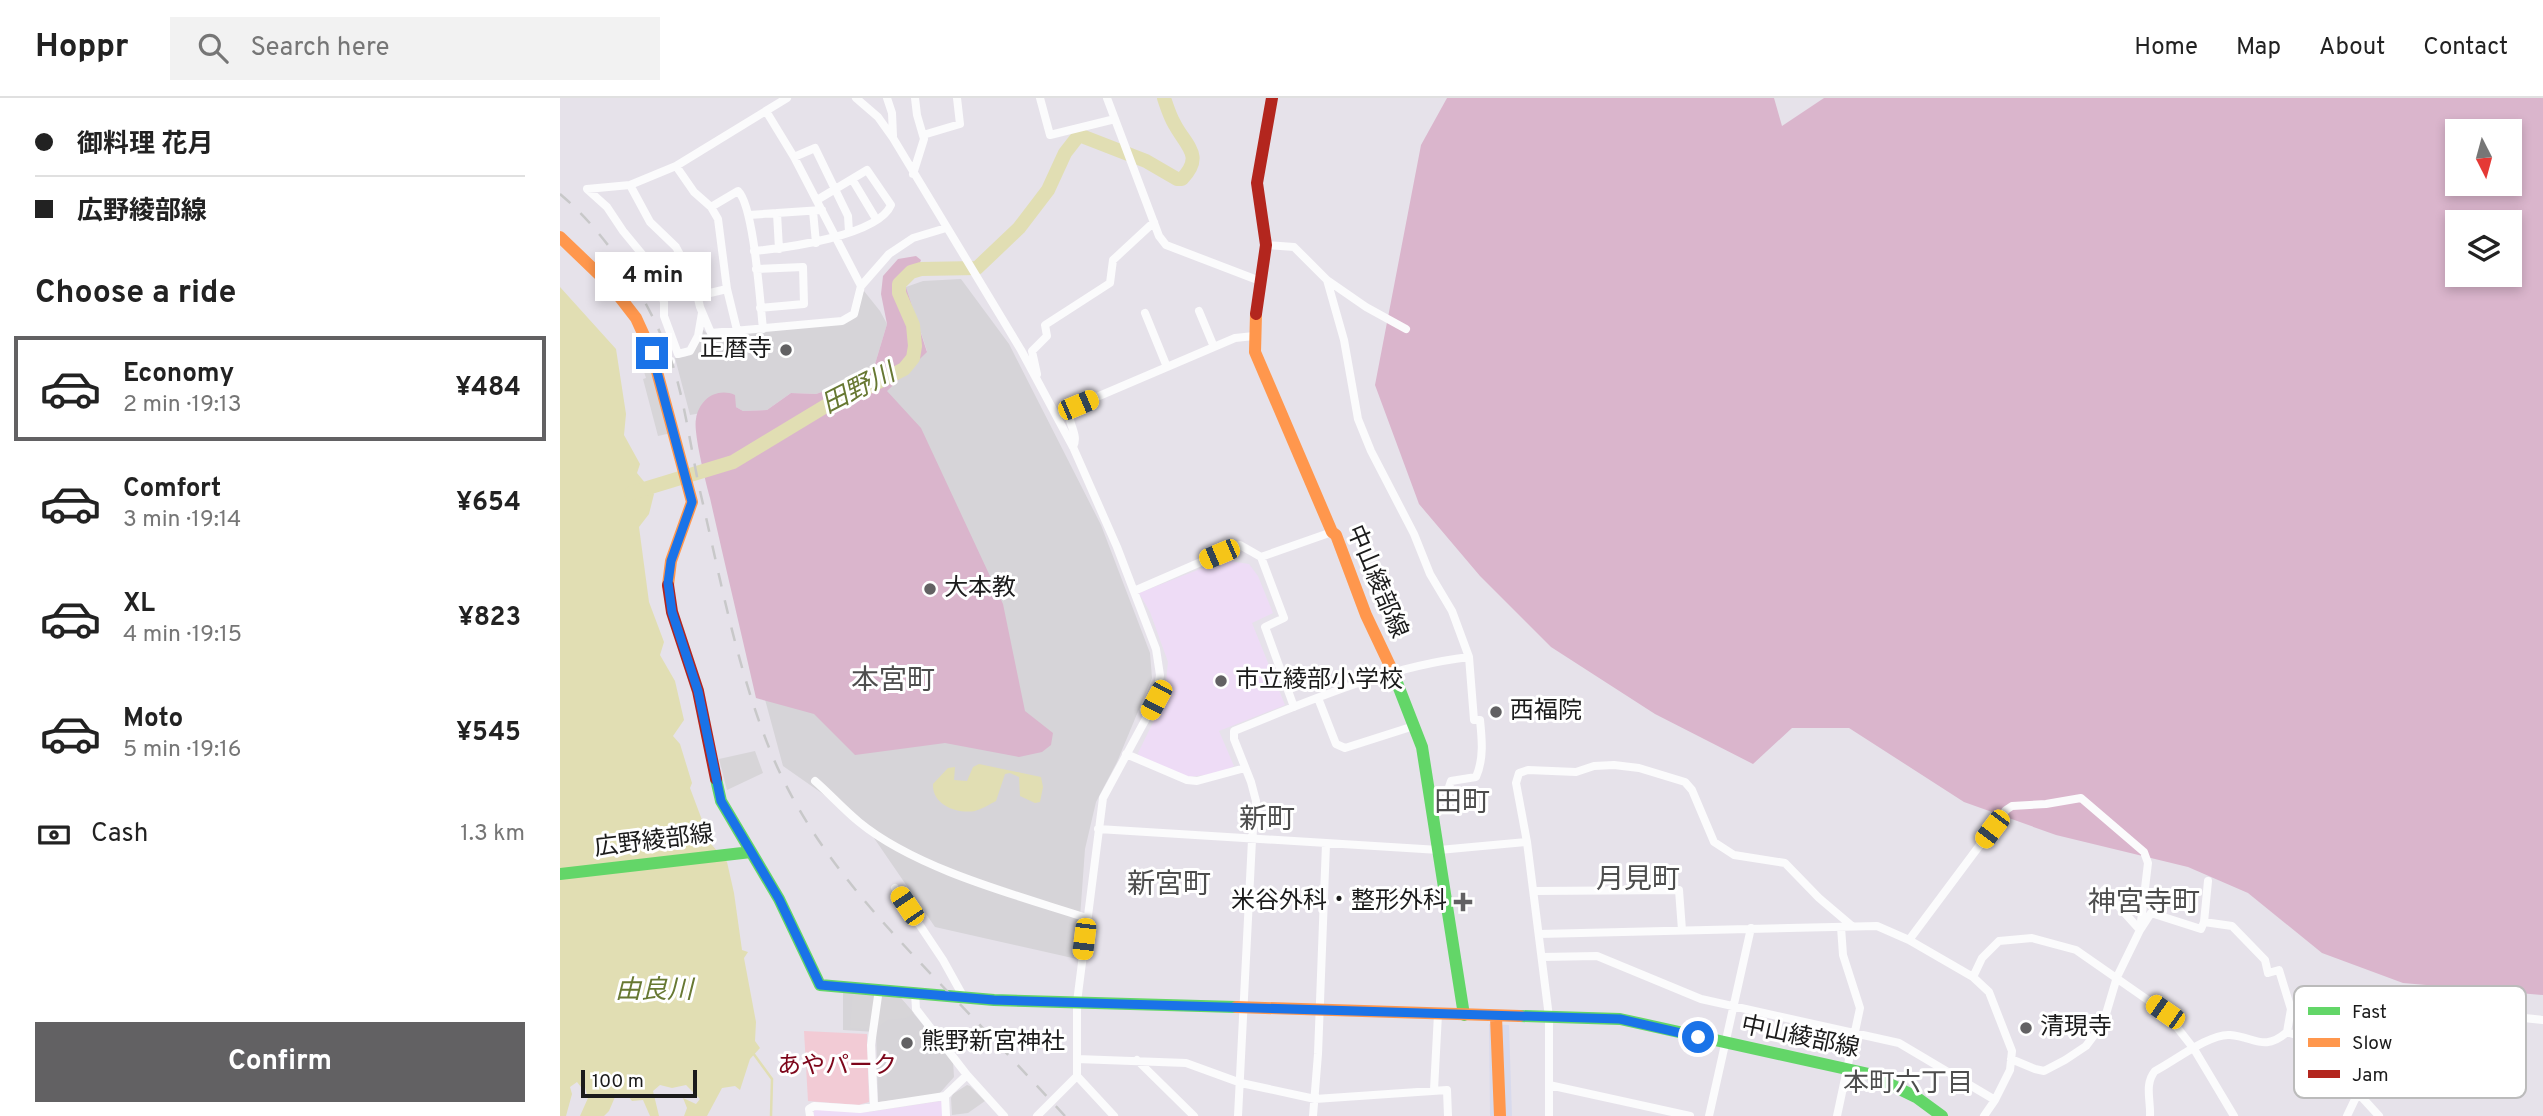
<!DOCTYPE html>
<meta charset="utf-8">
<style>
:root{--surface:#fff;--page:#f2f2f2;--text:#222;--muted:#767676;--line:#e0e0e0;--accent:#626163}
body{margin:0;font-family:Overpass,"Noto Sans JP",sans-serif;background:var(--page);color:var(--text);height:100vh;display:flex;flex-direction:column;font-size:26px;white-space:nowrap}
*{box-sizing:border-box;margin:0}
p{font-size:23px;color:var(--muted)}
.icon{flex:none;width:38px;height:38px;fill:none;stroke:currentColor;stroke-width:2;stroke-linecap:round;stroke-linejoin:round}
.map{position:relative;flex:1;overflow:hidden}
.drawer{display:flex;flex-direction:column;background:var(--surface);width:560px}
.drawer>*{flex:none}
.top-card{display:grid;align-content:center;height:154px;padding:0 35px;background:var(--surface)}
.needle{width:46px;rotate:174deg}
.tools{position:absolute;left:1885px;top:21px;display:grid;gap:14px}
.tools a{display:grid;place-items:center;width:77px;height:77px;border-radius:0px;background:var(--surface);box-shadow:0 4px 10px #0003;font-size:35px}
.scale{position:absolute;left:21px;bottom:18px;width:116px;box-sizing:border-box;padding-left:7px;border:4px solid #1b1b1b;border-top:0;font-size:19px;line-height:24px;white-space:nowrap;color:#1b1b1b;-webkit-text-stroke:5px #fff;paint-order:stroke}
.end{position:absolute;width:32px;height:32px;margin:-16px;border:9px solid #1a73e8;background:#fff;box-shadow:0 0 0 4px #fff}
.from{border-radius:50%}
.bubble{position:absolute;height:49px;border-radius:0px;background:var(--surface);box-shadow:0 4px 10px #0003;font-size:23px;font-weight:700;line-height:49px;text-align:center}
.car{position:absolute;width:21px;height:42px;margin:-21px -10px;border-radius:9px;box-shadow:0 0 5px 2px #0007;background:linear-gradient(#f5c518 24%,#345 0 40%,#f5c518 0 76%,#345 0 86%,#f5c518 0)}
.top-card b{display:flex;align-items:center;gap:24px;height:66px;font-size:26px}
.top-card b+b{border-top:2px solid var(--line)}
.top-card i{width:18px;height:18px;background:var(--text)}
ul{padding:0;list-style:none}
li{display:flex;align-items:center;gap:21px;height:105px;margin:0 14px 10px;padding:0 21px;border:4px solid transparent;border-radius:0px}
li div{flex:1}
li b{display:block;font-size:26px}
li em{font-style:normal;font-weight:700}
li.active{border-color:var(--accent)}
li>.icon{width:63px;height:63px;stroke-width:1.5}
h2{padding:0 35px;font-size:32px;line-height:84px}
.pay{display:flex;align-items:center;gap:18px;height:77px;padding:0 35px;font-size:26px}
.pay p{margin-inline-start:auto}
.cta{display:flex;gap:14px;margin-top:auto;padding:14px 35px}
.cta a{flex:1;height:80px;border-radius:0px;background:var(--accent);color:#fff;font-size:28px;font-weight:700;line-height:80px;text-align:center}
header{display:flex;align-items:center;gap:42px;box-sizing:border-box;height:98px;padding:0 35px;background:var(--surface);border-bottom:2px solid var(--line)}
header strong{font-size:33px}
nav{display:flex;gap:38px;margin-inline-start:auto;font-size:24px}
.search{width:490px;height:63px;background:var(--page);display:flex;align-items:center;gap:18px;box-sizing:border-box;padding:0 24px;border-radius:0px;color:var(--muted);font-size:26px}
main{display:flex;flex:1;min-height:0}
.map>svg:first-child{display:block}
</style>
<header>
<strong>Hoppr</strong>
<div class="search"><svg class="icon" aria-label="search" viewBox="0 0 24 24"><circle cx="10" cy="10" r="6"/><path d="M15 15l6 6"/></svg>Search here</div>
<nav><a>Home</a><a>Map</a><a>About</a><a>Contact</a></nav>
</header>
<main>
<section class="drawer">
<div class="top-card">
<b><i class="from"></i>御料理 花月</b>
<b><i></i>広野綾部線</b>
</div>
<h2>Choose a ride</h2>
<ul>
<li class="active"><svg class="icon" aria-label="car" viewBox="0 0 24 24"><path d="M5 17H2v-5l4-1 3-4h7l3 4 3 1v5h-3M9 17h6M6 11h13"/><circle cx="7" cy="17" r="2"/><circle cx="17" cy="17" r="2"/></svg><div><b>Economy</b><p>2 min · 19:13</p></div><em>¥484</em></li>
<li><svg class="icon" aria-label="car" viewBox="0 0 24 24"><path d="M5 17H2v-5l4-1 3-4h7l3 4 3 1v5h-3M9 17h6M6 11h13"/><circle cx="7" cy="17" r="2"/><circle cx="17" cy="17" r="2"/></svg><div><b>Comfort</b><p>3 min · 19:14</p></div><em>¥654</em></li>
<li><svg class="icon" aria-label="car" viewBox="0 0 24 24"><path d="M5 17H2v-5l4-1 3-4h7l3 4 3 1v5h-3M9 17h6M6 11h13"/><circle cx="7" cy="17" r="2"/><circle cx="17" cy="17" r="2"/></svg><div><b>XL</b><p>4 min · 19:15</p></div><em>¥823</em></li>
<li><svg class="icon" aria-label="car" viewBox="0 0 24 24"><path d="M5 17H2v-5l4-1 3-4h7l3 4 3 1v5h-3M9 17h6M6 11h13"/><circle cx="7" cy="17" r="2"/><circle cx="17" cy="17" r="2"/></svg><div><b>Moto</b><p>5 min · 19:16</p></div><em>¥545</em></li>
</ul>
<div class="pay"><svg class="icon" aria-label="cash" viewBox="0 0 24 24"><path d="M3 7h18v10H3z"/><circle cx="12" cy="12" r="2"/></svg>Cash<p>1.3 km</p></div>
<div class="cta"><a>Confirm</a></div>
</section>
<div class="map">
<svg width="1983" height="1018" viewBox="0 0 1983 1018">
<rect width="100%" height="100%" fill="#e6e2ea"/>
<path fill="#d8daed" d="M929,926l20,1 3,91h-22z"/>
<path fill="#eedcf6" d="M663,462l26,4 9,12 15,37 -21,10 33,82 -66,26 15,35 -15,7 -37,5 -40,-14 -4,-11 26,-53 4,-38 -18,-50 -11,-19z
M381,1003l3,3 1,12h-131l-1,-3 2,-3h51l3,2z"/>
<path fill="#d6d4d8" d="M401,181l48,65 92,181 49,128 2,25 -35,84 -21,40 -11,47 -8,110 -142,-32 -72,-105 -80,-56 -77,-285 221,-130 -21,-64 17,-6z
M304,193l16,20 7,13 -12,40 -25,18 -34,12 -25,-1 -24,17 -24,1 -7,-4 -46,8 -15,-57 12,-2 15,-27 8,7 134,-12z
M283,892l57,7 53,64 1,16 -16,18 -60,7 -2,-70 -33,-2z"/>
<path fill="#dab5cc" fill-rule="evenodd" d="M887,0h327l8,28 42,-28h719v897l-140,-12 -81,-30 -74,-60 -60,-26 -132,-32 -92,-33 -115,-74h-57l-39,36 -98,-50 -104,-67 -71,-71 -61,-72 -44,-119 46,-240zM1897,33h53v53h-53zM1897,124h53v53h-53z
M356,158l5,4 -2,5 -15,8 2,14 21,65 -40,39 34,37 82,176 22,107 28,22 -2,12 -9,7 -23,5 -74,-14 -90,12 -41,-41 -58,-16c-15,-66 -31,-133 -46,-200 -4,-15 -17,-66 -14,-79 3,-19 20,-32 39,-24l1,12 7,4 24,-1 24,-17 25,1 34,-12 25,-18 12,-40 -6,-30 2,-18 15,-17z"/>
<path fill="#f2cbd5" d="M244,933l63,3 2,68 -11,3 -50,-4z"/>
<path fill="#d7d5d8" d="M91,263l20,72 -13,3 -15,-57 3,-1 -5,-15z
M195,653l8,22 -36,17 -8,-31z
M293,893l47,6 14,16 -8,5 -19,2 -12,9 -25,-1z
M407,987l3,1 15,15 -17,12 -16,2 -1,-17 2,-4z"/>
<path fill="#e1deb3" d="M0,189l56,62 10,65 -2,21 16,29 -3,9 17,21 -5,20 -10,13 10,75 15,40 -4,13 15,26 9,39 -11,16 7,8 12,39 -2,5 21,56 16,18 7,31 8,57 6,2 -4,6 12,64 -1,19 5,7 -10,11 -10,31 -5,-4 -13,2 -15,28h-23l3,-8 -4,-10 13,6 4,-5 -14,-14 -14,3 -12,-3 -7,6 6,25h-9l-7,-16 -11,1 -4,-5 -13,1 -6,14 -5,5h-24l8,-18 -4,-14 -3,3 -4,-5 -7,5 2,7 -6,22h-6z
M419,666l62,13 2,10 -3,15 -5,1 -15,-7 -1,-19 -9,-4 -5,1 -9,27c-6,3 -14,8 -21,10 -18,3 -43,-6 -42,-27l15,-16 7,-1 -1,13 13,1 6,-14z"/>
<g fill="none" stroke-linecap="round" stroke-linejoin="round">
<path stroke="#e1deb3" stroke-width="2.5" d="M193,955l19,26 -1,37"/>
<path stroke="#e1deb3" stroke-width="14" d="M71,395l102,-31 96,-58 22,-8 53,-27 9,-11 2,-12 -2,-21 -14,-32v-9l12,-12 10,-3 56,-1 42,-40 29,-38 17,-37 14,-18 67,26 31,18h5c22,-23 5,-32 -7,-54 -5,-8 -8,-18 -11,-27"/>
<path stroke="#fbfbfc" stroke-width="8" d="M227,0l-111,68 -46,19 20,37 26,25 18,34 6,26 11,26 131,-12 12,-7 7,-28 28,-32 24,-16 33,-10
M296,0l22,19 15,21 128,212 52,97 44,100 39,102 4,26 -4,25 -53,98 -26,204v74l37,40
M327,0l5,15 1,23
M480,0l10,37 65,-16
M547,0l52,138 7,9 94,36
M206,13l28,46 67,129
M363,37l37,-11 -3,-26
M234,59l21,-9 33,68 1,16
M116,68l18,26 17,15 7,12 9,70 10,41
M353,76l11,-35 -7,-24 -2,-17
M292,81l24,40
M70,87l-43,4 20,18 16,24 42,51 -5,9 4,11v14l14,38 12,-3 8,-15 4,-23
M151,109l27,-16c16,15 22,111 25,138
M253,113l3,32
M217,115l2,36
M189,117l73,-5
M706,147l28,2 33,33 39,27 40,22
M194,153c31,-3 124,-15 137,-46l-24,-35 -50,30
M196,171l47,-2 1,37 -44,4
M767,182l17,60 14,79 13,32 43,83 16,40 22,37 17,46 5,63h6c2,19 4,39 -4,57l-25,4 -3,9 -18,1
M137,198l30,-7
M639,213l15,36
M585,215l22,54
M94,267l17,-4
M477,276l-5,-23 15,-15 -2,-11 65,-42 3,-23 41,-38
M513,349c6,-12 -4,-21 -4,-34l9,-8 157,-67 19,-2
M701,459l23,61 -19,9 29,80
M574,493l106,-46 21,12 71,-25
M758,600l18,46 9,4 69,-22
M566,656l61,26 10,1 48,-13
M255,683c15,13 28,28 44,41 57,47 157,73 228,96
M538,731l341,21 88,-8
M335,790l48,72 20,36
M1544,792l36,40 11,-17 50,16 3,-7 28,4 33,34 3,13 11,-3 12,39 -4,23c-23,20 -32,5 -57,3 -20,-2 -57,27 -75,36 -11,13 -4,30 -5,45
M974,793l145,-1 3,40
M1644,824l4,-41
M979,836l338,-8 32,14 64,37 16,15 23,59 -2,19 -15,30 -11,16
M1349,842l97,-130 6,-4 34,-2 35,-6 63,54 4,11 -8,67 -23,47 -11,37 -11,20 -9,12 -21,14 -21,11 -9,-2 -24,-10
M982,859l55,-1 104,43 198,44 96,57
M1413,879l9,-19 17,-17 33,-3 44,12 89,62 29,37 40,67
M1727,934l58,18 69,10 9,-1 31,-32 23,-14 66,7
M517,961l109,4 55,20 74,16 132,-9 1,26
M1863,961l16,1
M577,962l57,56
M407,977l37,41
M989,987l141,31
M874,992l4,-76
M1798,995l21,23
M385,998l1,20
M314,1009l-3,-62 8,-56
M250,1018l-1,-7 5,-3 46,3 85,-13 22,-21 -51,-66 -1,-16
M477,1018l40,-40
M678,1018l14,-276 4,-39 -5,-19 -17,-43v-8c77,-31 152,-64 235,-74
M753,1018l5,-62 8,-210
M989,1018v-99l-22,-175 -11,-59 3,-10 9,-3 48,2 18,-6 20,-1 25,3 46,14 7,8 22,52 20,13 51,8 34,35 33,28
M1149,1018l42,-188
M1277,1018l23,-108 -17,-53 -2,-28
M1787,1018l11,-23 35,-36"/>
<path stroke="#63d668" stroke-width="12" d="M832,572l30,77 42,268
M156,681l5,22 58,98 41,86 174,15 242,7
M0,776l191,-22
M960,918l100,3 249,55 47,23 26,19"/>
<path stroke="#ff974d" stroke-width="12" d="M0,139l52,50 24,31 16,35 40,149 -21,59 -3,24
M696,216l-1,38 77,180 4,3 30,80 26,55
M676,909l284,9
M936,919l4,99"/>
<path stroke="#b3261e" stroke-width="12" d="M696,216l10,-69 -9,-62 15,-85
M108,487l4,27 26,79 18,88"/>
<path stroke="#c8c8c9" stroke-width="2.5" stroke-dasharray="14 14" stroke-linecap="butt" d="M0,96c50,42 94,113 114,175 12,40 17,81 26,122 21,90 38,185 75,271 40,91 107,161 175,232 39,40 77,81 115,122"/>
</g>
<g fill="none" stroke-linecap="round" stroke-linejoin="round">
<path stroke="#1a73e8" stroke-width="9" d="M92,255l40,149 -21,59 -3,22 4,29 26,79 23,110 58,98 41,86 174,15 626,19 78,18"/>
</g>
<g fill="#626163" stroke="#fff" stroke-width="2.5">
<circle cx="226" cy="252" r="7"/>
<circle cx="370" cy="491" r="7"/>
<circle cx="661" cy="583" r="7"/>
<circle cx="936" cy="614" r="7"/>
<path d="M899.5 793.5h7v7h7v7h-7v7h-7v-7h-7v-7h7z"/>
<circle cx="1466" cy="930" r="7"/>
<circle cx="347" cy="945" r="7"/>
</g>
<g text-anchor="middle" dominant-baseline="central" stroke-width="6" stroke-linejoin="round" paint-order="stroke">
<g font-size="24" fill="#1b1b1b" stroke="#fff" text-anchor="start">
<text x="212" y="252" text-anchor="end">正暦寺</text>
<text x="384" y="491">大本教</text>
<text x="675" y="583">市立綾部小学校</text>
<text x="950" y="614">西福院</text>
<text x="887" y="804" text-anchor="end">米谷外科・整形外科</text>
<text x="1480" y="930">清現寺</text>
<text x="361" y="945">熊野新宮神社</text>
</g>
<g font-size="24" fill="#1b1b1b" stroke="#fff">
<text transform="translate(816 484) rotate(67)">中山綾部線</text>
<text transform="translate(94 744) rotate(-7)">広野綾部線</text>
<text transform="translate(1240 940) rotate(12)">中山綾部線</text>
</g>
<g font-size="24" fill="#7d051a" stroke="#fff">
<text x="277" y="969">あやパーク</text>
</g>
<g font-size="26" font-style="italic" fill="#677832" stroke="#fff">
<text transform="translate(299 292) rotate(-27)">田野川</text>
<text x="94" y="893">由良川</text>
</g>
<g font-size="26" fill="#4e4e4e" stroke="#fff">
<text x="1348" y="986">本町六丁目</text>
</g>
<g font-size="28" fill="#4e4e4e" stroke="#fff">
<text x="333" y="584">本宮町</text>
<text x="902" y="706">田町</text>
<text x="707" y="723">新町</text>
<text x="1078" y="783">月見町</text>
<text x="609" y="788">新宮町</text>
<text x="1584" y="806">神宮寺町</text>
</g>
</g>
<rect x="1734" y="888" width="232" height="112" rx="10" fill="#fff" stroke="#bbb" stroke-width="2"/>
<rect x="1748" y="909" width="32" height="8" fill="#63d668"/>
<rect x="1748" y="940" width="32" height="9" fill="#ff974d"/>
<rect x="1748" y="972" width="32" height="8" fill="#b3261e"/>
<g font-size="19" fill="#1b1b1b">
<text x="1792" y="920">Fast</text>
<text x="1792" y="951">Slow</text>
<text x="1792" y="983">Jam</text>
</g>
</svg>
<div class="tools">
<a><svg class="needle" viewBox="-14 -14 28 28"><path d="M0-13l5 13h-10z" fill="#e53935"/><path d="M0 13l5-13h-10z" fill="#767676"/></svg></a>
<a><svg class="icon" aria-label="layers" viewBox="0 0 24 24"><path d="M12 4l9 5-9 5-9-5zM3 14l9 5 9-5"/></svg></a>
</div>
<div class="scale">100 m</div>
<i class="end from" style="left:1138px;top:939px"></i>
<i class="end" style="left:92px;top:255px"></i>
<div class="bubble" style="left:35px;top:154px;width:116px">4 min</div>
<i class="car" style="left:518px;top:307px;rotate:67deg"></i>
<i class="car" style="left:659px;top:456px;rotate:247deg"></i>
<i class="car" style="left:596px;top:602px;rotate:208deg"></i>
<i class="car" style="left:1432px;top:731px;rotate:217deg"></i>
<i class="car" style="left:347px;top:808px;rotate:326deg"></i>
<i class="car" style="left:524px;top:841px;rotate:187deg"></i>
<i class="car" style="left:1605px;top:914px;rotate:305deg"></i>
</div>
</main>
